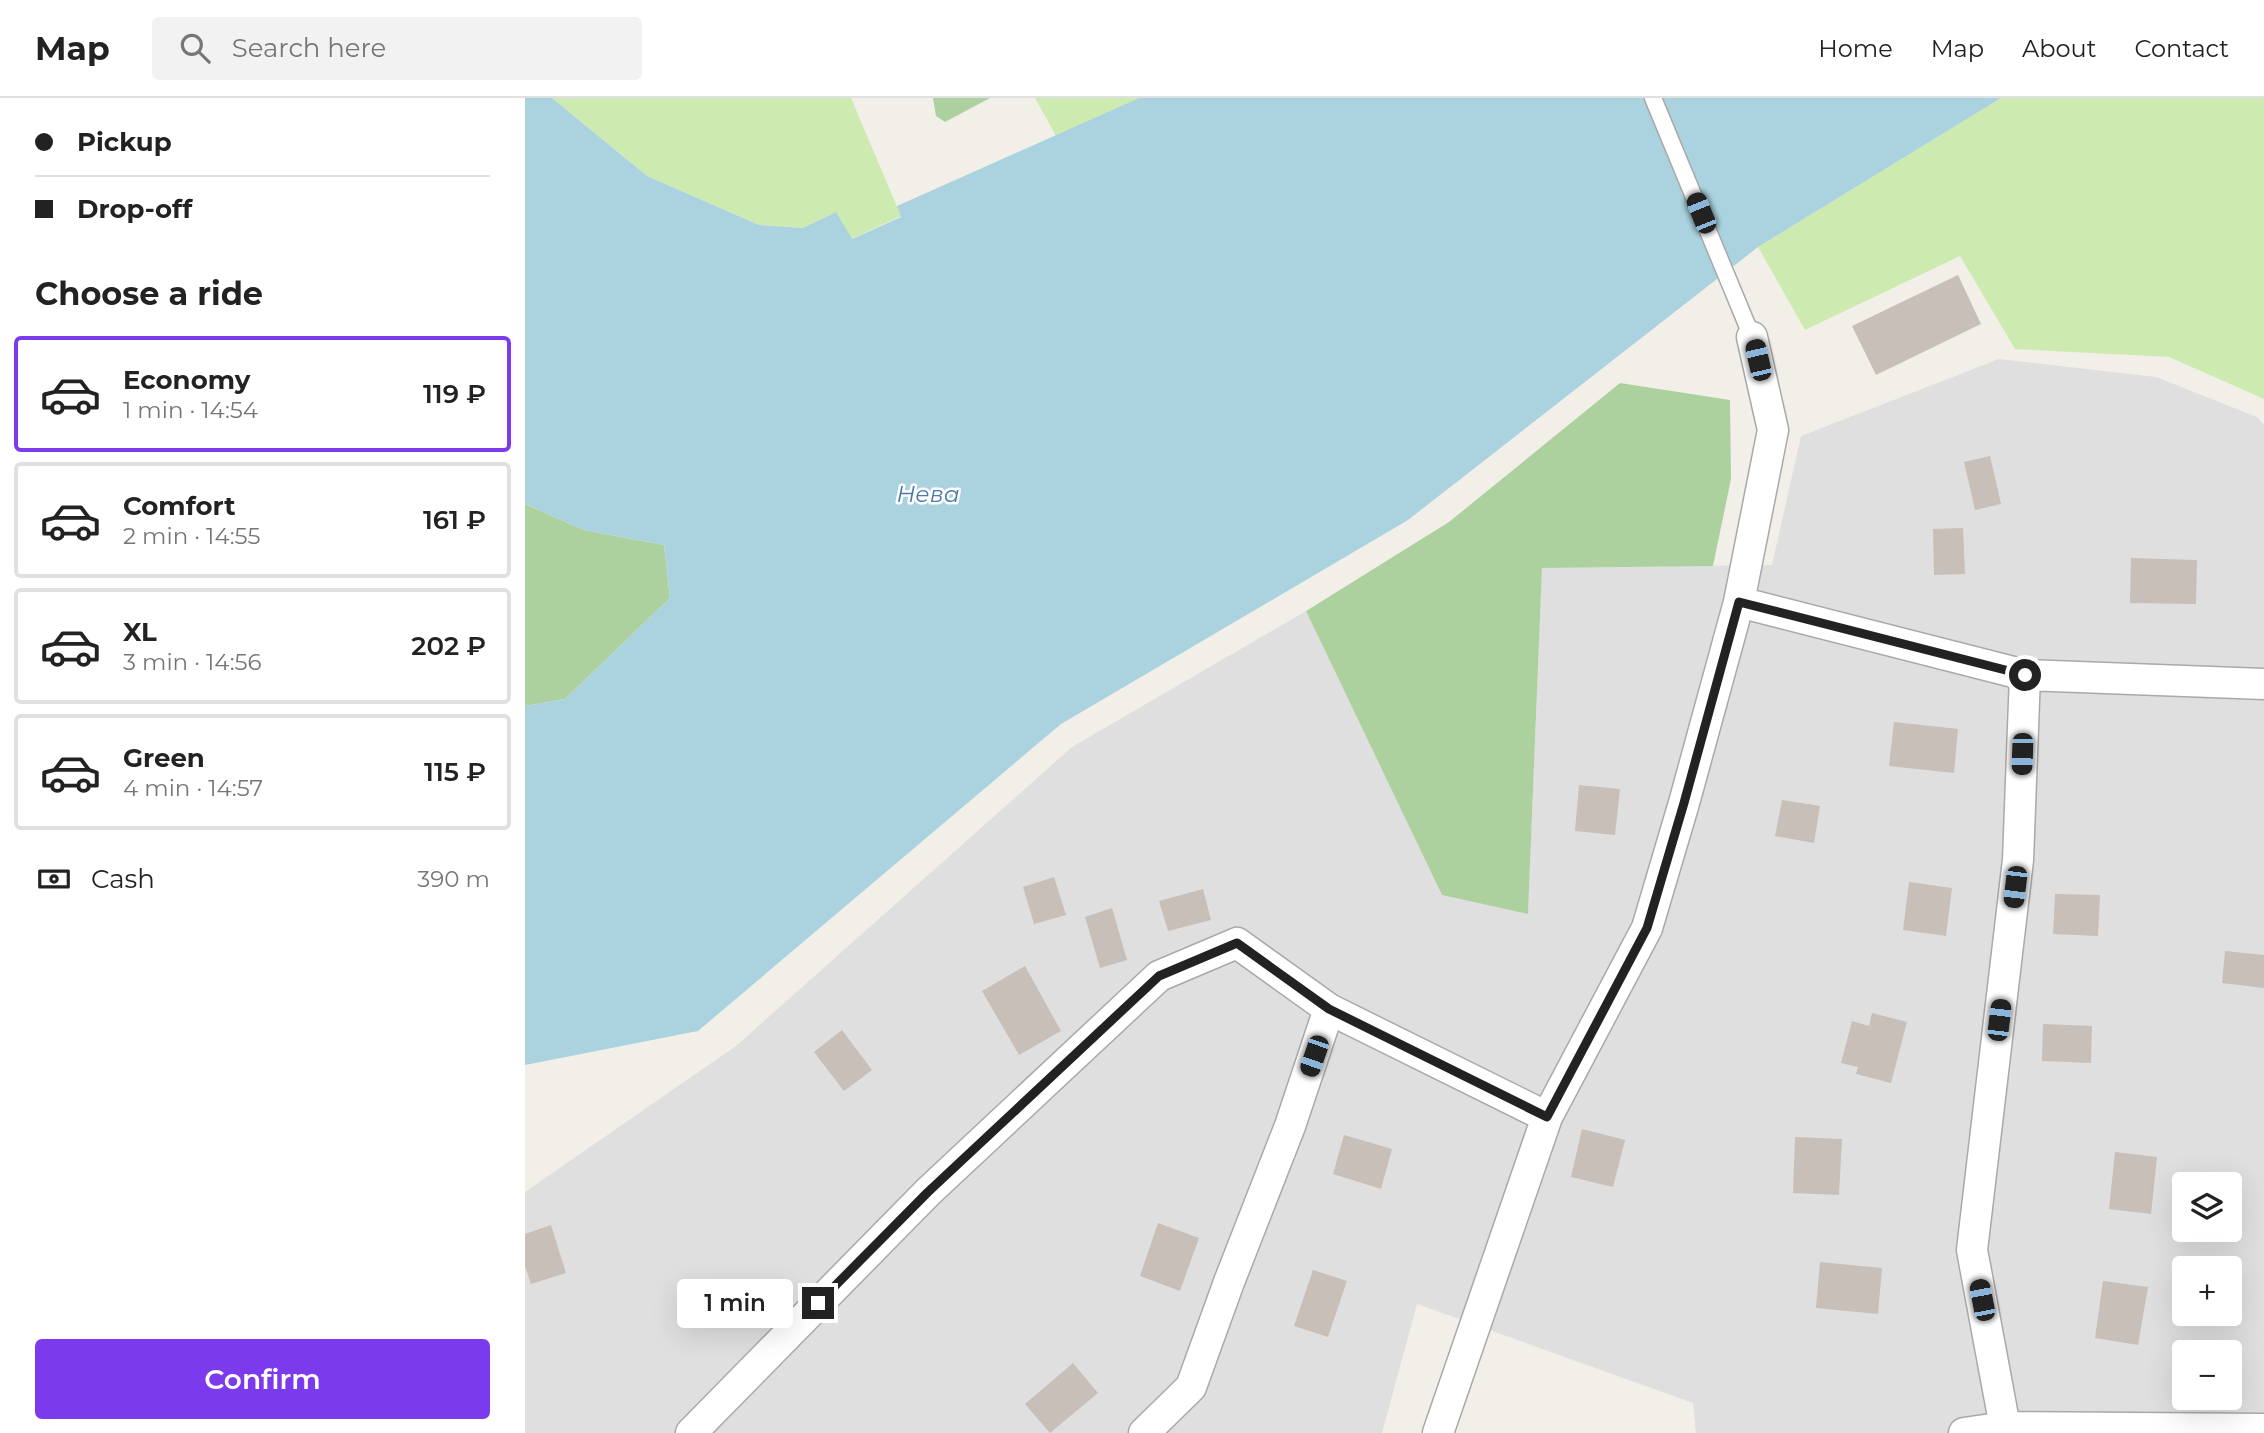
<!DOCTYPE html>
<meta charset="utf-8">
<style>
:root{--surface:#fff;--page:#f2f2f2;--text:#222;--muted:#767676;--line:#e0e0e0;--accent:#7c3aed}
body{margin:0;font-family:Montserrat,sans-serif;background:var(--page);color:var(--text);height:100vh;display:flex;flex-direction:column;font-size:26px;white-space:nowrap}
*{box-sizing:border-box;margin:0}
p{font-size:23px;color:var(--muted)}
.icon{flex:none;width:38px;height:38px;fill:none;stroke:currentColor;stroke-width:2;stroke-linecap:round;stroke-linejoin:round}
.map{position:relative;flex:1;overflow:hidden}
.sheet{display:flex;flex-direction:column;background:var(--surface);width:525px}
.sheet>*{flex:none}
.hud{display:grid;align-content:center;height:154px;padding:0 35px;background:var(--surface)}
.buttons{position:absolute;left:1647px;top:1074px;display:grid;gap:14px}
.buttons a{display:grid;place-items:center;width:70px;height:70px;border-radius:7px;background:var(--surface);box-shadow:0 7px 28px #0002;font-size:35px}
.end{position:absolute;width:32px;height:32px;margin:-16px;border:9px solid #222;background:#fff;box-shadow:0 0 0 4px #fff}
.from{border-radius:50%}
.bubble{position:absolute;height:49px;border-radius:7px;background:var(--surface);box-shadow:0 7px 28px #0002;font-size:23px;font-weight:600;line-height:49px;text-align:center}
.car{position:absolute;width:21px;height:42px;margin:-21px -10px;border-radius:9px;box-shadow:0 0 5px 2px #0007;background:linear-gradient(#222 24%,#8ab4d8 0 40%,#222 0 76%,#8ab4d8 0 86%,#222 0)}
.hud b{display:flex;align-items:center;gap:24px;height:66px;font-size:26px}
.hud b+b{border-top:2px solid var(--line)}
.hud i{width:18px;height:18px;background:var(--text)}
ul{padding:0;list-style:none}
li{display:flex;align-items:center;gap:21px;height:116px;margin:0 14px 10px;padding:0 21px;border:4px solid var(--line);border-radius:7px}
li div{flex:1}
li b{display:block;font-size:26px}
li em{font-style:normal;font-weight:600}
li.active{border-color:var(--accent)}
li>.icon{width:63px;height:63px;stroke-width:1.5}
h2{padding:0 35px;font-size:32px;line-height:84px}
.pay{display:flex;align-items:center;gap:18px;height:77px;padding:0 35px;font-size:26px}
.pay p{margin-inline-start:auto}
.cta{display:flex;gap:14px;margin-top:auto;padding:14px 35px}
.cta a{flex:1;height:80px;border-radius:7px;background:var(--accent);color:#fff;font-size:28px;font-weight:600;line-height:80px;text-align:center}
header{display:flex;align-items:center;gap:42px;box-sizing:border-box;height:98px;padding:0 35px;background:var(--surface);border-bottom:2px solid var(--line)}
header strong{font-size:33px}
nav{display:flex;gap:38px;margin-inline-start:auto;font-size:24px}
.search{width:490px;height:63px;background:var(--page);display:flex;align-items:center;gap:18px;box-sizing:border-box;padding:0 24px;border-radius:7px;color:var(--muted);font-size:26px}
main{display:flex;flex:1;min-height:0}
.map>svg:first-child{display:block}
</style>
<header>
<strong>Map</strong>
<div class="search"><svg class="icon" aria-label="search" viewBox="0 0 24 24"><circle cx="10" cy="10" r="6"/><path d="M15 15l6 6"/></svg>Search here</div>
<nav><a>Home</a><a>Map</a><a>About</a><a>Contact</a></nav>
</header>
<main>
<section class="sheet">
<div class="hud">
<b><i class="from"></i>Pickup</b>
<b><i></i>Drop-off</b>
</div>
<h2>Choose a ride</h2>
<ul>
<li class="active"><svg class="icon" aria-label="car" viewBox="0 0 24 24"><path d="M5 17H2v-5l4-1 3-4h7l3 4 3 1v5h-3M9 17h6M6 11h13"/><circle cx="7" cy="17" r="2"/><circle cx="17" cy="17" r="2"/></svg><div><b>Economy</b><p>1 min · 14:54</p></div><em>119 ₽</em></li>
<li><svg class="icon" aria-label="car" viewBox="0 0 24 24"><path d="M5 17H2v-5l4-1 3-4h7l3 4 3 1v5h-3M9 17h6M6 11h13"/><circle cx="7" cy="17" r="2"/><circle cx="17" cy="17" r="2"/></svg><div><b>Comfort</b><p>2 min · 14:55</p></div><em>161 ₽</em></li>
<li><svg class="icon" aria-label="car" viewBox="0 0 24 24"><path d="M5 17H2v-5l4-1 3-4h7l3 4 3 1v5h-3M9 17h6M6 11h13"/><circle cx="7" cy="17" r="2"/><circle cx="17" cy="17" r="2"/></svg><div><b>XL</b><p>3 min · 14:56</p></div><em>202 ₽</em></li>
<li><svg class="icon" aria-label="car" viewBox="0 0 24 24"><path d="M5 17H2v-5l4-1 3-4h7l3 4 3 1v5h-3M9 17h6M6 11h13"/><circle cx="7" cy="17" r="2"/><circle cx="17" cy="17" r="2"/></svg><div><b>Green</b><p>4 min · 14:57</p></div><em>115 ₽</em></li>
</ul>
<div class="pay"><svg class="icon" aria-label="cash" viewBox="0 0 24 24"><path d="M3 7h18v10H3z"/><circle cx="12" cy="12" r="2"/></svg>Cash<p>390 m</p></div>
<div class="cta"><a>Confirm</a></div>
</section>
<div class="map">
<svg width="1739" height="1335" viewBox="0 0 1739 1335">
<rect width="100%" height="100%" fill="#f2efe9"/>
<path fill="#e0dfdf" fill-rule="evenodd" d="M1474,261l157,18 101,40 7,8v1008h-568l-3,-30 -276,-99 -35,129h-857v-241l211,-146 336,-299 234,-136 136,283 86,19 14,-345 230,-3 29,-129zM1659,1087h45v45h-45zM1659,1171h45v45h-45zM1659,1255h45v45h-45z"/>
<path fill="#cdebb0" d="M27,0h299l50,118 -50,23 -15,-27 -33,16 -44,-3 -112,-49z
M510,0h104l-83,38z
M1476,0h263v301l-95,-42 -154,-8 -55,-93 -155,74 -47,-83z"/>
<path fill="#add19e" d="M408,0h57l-45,24 -9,-6z
M1095,285l110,17 1,79 -18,87 -171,2 -14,346 -86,-19 -136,-284 143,-89z
M0,406l59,26 80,15 6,53 -105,101 -40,7z"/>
<path fill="#aad3df" d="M0,0h27l95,78 112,49 44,3 33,-16 16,27 49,-22 -4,-11 242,-108h862l-243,149 -350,273 -347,204 -363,307 -173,34v-359l40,-7 105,-101 -6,-53 -80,-15 -59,-26z"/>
<path fill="#c7bfb8" d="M1433,177l23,49 -105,51 -24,-49z
M1465,358l11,48 -26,6 -11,-48z
M1438,430l2,46 -31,1 -1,-46z
M1606,460l66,2 -1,44 -66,-1z
M1369,624l64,7 -4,44 -65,-7z
M1054,687l41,4 -5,46 -40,-4z
M1257,702l38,6 -6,37 -39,-7z
M529,779l12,38 -32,9 -11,-37z
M1384,784l43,6 -6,48 -43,-6z
M678,791l8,31 -43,11 -9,-30z
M1530,796l45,1 -2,41 -45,-2z
M587,810l15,52 -27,8 -15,-51z
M1700,853l39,4v33l-42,-5z
M500,868l36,65 -42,24 -37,-64z
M1347,915l35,9 -16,61 -35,-9 2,-7 -17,-4 11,-42 17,5z
M1518,926l49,2 -1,37 -49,-2z
M317,932l30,40 -28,21 -30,-39z
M1057,1031l43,11 -12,47 -42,-10z
M819,1037l48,14 -11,40 -48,-15z
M1270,1039l47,2 -3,56 -46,-2z
M1590,1054l42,5 -6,57 -42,-5z
M633,1125l41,15 -19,53 -40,-15z
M26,1127l15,48 -35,11 -6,-18v-32z
M1295,1164l62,6 -4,46 -62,-6z
M788,1172l34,11 -19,56 -34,-11z
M1578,1183l45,6 -10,58 -43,-7z
M548,1265l25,30 -48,40 -25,-29z"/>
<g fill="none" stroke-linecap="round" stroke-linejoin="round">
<g stroke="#a9a9a9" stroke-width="19">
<path id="lane" d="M1128,0l99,239"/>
</g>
<g stroke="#a9a9a9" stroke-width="33">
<path id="street" d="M1214,504l286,73 239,9
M1480,1329l-33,-177 46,-390 7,-185
M166,1335l237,-241 231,-216 78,-33 92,66 218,108
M619,1335l47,-46 38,-105 61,-156 39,-117
M913,1335l109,-316 100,-189 37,-125 55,-201 34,-172 -21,-93
M1439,1335l41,-6 259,2"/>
</g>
<use href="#lane" stroke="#fff" stroke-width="16"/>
<use href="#street" stroke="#fff" stroke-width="30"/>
</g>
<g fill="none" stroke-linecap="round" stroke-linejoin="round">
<path stroke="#222" stroke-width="9" d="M293,1205l110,-111 231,-216 78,-33 92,66 218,108 100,-189 37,-125 55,-201 286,73"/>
</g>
<g text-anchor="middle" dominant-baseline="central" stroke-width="5" stroke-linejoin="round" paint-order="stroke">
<g font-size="23" font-style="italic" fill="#4a7aab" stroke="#fff">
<text x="403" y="396">Нева</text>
</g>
</g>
</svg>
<div class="buttons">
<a><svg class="icon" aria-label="layers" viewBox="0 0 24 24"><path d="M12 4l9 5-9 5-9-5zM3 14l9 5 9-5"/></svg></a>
<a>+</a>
<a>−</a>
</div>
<i class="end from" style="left:1500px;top:577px"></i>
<i class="end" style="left:293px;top:1205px"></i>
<div class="bubble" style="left:152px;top:1181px;width:116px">1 min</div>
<i class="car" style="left:1176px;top:115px;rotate:338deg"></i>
<i class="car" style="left:1233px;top:262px;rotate:347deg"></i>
<i class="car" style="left:1497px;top:656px;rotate:182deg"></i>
<i class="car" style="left:1490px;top:789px;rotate:187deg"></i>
<i class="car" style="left:1474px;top:922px;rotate:7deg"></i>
<i class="car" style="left:789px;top:958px;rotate:199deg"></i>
<i class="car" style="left:1457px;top:1202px;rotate:349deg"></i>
</div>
</main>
